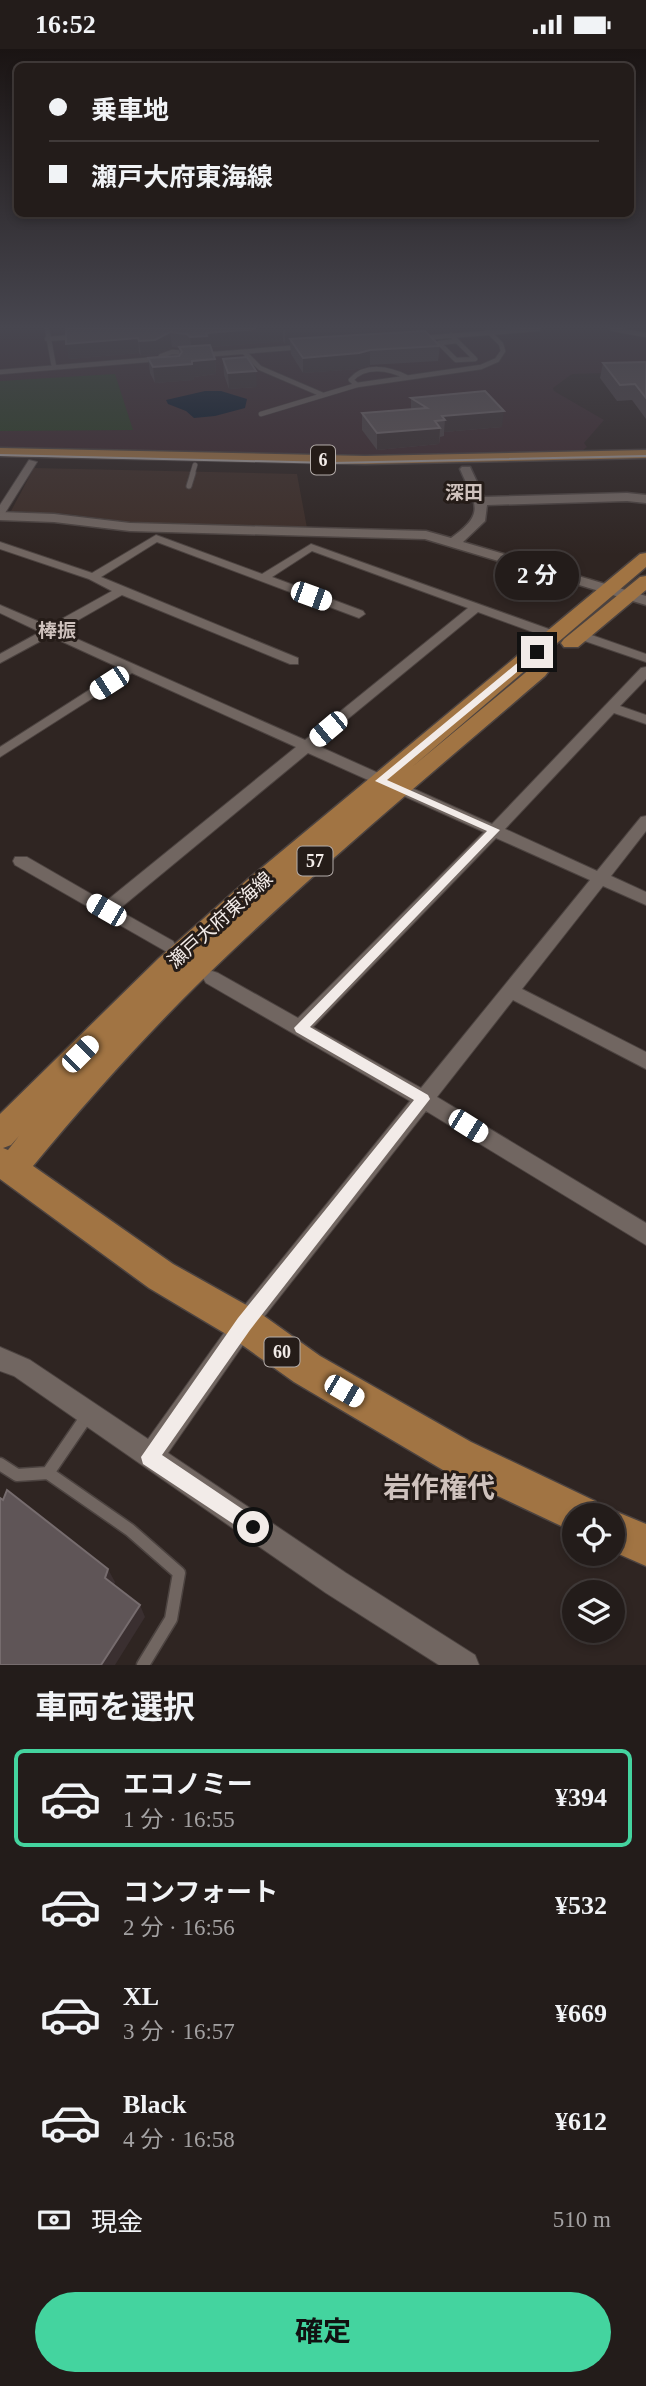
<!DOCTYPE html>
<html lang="ja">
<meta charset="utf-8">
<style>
:root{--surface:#231c1a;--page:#2b2523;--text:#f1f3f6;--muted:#a3a1a2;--line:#403a39;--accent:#44d49f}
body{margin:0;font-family:"Times New Roman","Noto Sans JP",serif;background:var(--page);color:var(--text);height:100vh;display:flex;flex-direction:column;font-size:26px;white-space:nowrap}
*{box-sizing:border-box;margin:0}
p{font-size:23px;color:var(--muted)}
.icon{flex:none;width:38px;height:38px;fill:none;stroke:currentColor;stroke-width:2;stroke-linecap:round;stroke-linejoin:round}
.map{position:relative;height:1616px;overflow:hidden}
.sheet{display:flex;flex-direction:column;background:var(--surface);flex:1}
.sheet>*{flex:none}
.guide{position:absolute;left:14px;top:14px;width:620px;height:154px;border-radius:10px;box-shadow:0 4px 10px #0003,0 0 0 2px var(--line);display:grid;align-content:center;height:154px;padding:0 35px;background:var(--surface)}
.fabs{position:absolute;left:562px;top:1454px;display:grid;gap:14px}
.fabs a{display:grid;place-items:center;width:63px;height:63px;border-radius:50%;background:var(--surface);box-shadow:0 4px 10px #0003,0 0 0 2px var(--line);font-size:35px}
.end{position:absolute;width:32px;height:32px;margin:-16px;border:9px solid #f2ebe8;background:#111;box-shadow:0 0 0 4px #111}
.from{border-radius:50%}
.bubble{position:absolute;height:49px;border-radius:24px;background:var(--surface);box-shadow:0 4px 10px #0003,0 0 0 2px var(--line);font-size:23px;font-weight:700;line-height:49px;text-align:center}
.car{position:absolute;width:21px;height:42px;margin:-21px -10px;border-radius:9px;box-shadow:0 0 5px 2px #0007;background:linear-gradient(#fff 24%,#345 0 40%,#fff 0 76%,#345 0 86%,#fff 0)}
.guide b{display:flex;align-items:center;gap:24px;height:66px;font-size:26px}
.guide b+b{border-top:2px solid var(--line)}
.guide i{width:18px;height:18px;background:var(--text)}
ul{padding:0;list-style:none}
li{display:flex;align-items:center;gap:21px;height:98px;margin:0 14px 10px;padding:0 21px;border:4px solid transparent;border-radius:10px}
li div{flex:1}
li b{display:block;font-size:26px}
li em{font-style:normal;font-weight:700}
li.on{border-color:var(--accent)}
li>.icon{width:63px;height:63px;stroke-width:1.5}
h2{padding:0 35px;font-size:32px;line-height:84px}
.pay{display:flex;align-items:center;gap:18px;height:77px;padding:0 35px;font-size:26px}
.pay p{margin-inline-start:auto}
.primary-button{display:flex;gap:14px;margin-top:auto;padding:14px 35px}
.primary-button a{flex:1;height:80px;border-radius:42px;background:var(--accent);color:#111;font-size:28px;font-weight:700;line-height:80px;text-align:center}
.status{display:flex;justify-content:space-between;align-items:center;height:49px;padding:0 35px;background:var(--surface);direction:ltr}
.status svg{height:19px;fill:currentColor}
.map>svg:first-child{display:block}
</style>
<div class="status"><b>16:52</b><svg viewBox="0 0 49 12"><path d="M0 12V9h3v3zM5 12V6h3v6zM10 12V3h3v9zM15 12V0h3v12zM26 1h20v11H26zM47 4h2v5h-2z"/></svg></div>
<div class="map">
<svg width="646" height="1616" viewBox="0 0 646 1616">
<rect width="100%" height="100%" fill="#2f2522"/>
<path fill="#3d292d" d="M0,280h646v43l-74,2 -19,14 1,3 50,29 -20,23 3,4 -4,3 -159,6 -424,-9z"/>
<path fill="#3e2e28" d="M34,419l263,6 10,54 -177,-6 -62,-8 -57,-3z"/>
<path fill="#293e21" d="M115,325l18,56 -133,1v-50z"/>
<path fill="#001427" d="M205,342h16l26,8 -2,9 -30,8 -21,2 -8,-7 -18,-7 -2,-4z"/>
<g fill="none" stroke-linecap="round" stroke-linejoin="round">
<g stroke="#4c4340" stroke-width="6">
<path id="service-far2" d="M47,280l7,38
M613,280l33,6
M451,286l6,6
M422,289l116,-9
M47,290l27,-2
M457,292l18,18 -19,1 -17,-17z
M244,303l16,16 63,27
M202,306l99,-8
M168,312l-7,-5 11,-4 15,1
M0,323l158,-13
M357,336l-6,-5c14,-16 38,-12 55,-3
M261,365l96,-29 124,-18 16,-7 6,-9 -2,-7 -13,-13
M192,426l3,-10"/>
</g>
<g stroke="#4c4340" stroke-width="7">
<path id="service-far1" d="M189,437l4,-13"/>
</g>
<g stroke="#4c4340" stroke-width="15">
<path id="service" d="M0,1415l17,11 31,-2 82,57 49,43 -8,46 -28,46
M48,1424l39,-57"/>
</g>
<g stroke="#4c4340" stroke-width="2">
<path id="minor" d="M29,411l8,2 -32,51 -5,3v-11z
M156,486l106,39 49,-30 249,89v6h-8l-74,-27 -162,133 176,79 149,-156 5,-1v12l-26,27 26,9v9l-32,-11 -109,116 92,42 44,-54 5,-1v15l-35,45 35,16v13l-43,-19 -81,103 124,63v17l-133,-69 -76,97 209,126v22l-220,-134 -174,221 -84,121 178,120 129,82 4,10h-40l-113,-72 -312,-217 -14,-5v-24l30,13 118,79 88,-123 174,-215 -204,-118 -3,-5 3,-5 6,-2 6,2 80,45 186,-186 -176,-79 -190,157 55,31 3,5 -3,5 -6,1 -152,-87 -2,-4 2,-4h12l78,45 191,-155 -164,-74 -132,84v-10l122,-78 -72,-33 -50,27v-9l40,-22 -40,-19v-8l49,21 63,-35 -23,-12 -89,-30v-7l92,31zM157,493l202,76 6,-4 -2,-3 -91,-34 40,-26 156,57 -163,132 -246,-109 63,-36 168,69h8v-6l-197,-81zM496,789l94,42 -169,208 -108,-61z
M580,582l66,23v8l-70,-24 -2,-3z"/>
</g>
<g stroke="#4c4340" stroke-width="3">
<path id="tertiary" d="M462,418h8l14,30 143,-4 19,2v8l-19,-2 -140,4 -2,16 -22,21 183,54v9l-221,-66 -295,-8 -76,-9 -54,-2v-8l54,2 76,9 296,8 25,7c36,-25 24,-34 9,-69z"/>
</g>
<g stroke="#4c4340" stroke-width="3">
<path id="primary" d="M0,399l365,8 281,-6v8l-281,6 -365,-8z
M646,504v14l-234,200 119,-99h14l3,4 -3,4c-106,91 -213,180 -314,276 -71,67 -136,139 -198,214l140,98 84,47 63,45 151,86 124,59 6,13 11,-4 34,14v42l-34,-15v-36h-38v17l-131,-62 -149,-88 -63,-45 -82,-49 -149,-109v-65l159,-156 88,-78 393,-326zM19,1087l-11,14 -5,-2 8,-3z
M646,527v14l-68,57h-14l-3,-4 3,-4 76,-62z"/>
</g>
<use href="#service-far2" stroke="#716661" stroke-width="4.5"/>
<use href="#service-far1" stroke="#716661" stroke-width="5"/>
<use href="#service" stroke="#716661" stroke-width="12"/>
<use href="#minor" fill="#716661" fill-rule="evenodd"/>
<use href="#tertiary" fill="#716661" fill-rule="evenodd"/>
<use href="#primary" fill="#a17443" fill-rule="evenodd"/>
<path stroke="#a8a09d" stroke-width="2" d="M0,406l333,8 313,-7"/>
</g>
<path fill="#4d4345" d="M66,280h296v5l78,12 -2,15 -68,4 -12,4 -55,4 -12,-19 -1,-10h-5l-2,-3 -72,6 4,12 1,15 -22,3 -1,3 -38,3 -5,-10 -2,-15 31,-2 1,-1 -1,-7 -7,-1 -16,8 -15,1 -2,-3 -70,6z
M223,310l34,28 -28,2 -5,-14z
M646,313v57l-14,-19 -15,1 -17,-23 3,-15z
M411,349l91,29 -58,5v4l-4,1 -1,7 -62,6 -15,-20v-17l49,-4z"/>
<path fill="#3a2f30" d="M256,280h27v12l-76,6 -15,5 -2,-15 16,-4z
M299,280h63v9l-72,1v5h-5v-14z
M170,283l2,15 -16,8 -15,1 -2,-15z
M138,289l1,15 -70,6 -3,-15z
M370,301v15l-12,4 -55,4v-15z
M215,310l1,15 -22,3 -1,3 -38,3 -2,-16z
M256,322l1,16 -28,2 -1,-16z
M504,362l-2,16 -58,5 1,-12 -3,-4z
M440,379l-1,16 -62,6v-17z
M108,1520l7,13 -3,10 -7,-14z
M140,1556l5,12 -30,48h-14z"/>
<path fill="#5f5557" stroke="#766c6e" stroke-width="2" d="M66,280h190l-50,4 1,3 -17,1 -3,-3 -17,-2 -15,8 -16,1 -1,-3 -72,6z
M425,282l15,15 -70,4 -11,3 -56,5 -13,-19z
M210,296l5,14 -23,2v3l-39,3 -5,-9 31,-2 3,-4 -3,-5z
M247,308l9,14 -28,2 -5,-14z
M646,313v36l-11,-14 -15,1 -17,-22z
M485,342l19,20 -62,5 3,4 -10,1 5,7 -63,5 -15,-20 65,-5 -16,-10z
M7,1441l101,79 -3,9 35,27 -39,60h-101v-167l3,2z"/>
<linearGradient id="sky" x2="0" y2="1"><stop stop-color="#1a1413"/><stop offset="0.55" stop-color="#47464f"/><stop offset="1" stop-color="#47464f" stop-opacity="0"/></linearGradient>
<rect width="646" height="506" fill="url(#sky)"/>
<path fill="#f2ebe8" d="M533,601l8,2 -154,128 113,50 -190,197 118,68 2,4 -180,231 -88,125 98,66 3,6 -3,7 -7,3 -110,-73 -2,-7 97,-139 176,-218 -118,-68 -2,-4 193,-197 -112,-50z"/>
<g text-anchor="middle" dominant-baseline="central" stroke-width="6" stroke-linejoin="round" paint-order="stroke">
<g fill="#251c18" stroke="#b4adaa" stroke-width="2">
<rect x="311" y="396.5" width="24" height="29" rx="5"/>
<rect x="297.5" y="797.5" width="35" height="29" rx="5"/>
<rect x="264.5" y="1288.5" width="35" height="29" rx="5"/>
</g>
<g font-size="18" font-weight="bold" fill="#f2ebe8">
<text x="323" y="411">6</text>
<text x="315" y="812">57</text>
<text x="282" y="1303">60</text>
</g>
<g font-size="19" font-weight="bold" fill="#cfc2bd" stroke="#251c18">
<text x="464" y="443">深田</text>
<text x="57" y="581">棒振</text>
</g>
<g font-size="19" fill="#f2ebe8" stroke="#251c18">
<text transform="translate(220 871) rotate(-42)">瀬戸大府東海線</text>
</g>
<g font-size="28" font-weight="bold" fill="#cfc2bd" stroke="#251c18">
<text x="439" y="1438">岩作権代</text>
</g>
</g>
</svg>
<div class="fabs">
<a><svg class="icon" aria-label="locate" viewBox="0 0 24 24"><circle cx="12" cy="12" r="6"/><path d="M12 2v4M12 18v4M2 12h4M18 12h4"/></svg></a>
<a><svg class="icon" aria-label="layers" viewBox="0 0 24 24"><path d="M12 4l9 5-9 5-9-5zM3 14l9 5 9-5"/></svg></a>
</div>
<i class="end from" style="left:253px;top:1478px"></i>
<i class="end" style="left:537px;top:603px"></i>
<div class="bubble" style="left:495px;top:502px;width:84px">2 分</div>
<i class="car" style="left:311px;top:547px;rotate:110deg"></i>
<i class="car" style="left:109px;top:634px;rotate:237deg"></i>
<i class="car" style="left:328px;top:680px;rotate:230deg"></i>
<i class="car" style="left:106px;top:861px;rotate:300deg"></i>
<i class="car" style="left:80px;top:1005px;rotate:45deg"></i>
<i class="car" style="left:468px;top:1077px;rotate:122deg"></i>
<i class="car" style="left:344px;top:1342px;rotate:120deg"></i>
<div class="guide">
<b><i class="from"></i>乗車地</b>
<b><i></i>瀬戸大府東海線</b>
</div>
</div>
<section class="sheet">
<h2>車両を選択</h2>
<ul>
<li class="on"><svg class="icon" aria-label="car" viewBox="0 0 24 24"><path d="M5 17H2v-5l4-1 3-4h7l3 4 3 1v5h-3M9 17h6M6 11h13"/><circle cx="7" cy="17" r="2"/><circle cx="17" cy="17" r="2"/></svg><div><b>エコノミー</b><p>1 分 · 16:55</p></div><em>¥394</em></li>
<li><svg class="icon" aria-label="car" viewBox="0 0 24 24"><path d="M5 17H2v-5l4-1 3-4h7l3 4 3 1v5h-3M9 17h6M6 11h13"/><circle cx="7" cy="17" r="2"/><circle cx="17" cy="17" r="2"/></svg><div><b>コンフォート</b><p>2 分 · 16:56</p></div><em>¥532</em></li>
<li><svg class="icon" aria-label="car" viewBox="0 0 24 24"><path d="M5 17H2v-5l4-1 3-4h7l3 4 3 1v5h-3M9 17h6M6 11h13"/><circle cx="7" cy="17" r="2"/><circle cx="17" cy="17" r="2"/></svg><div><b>XL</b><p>3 分 · 16:57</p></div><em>¥669</em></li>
<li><svg class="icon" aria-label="car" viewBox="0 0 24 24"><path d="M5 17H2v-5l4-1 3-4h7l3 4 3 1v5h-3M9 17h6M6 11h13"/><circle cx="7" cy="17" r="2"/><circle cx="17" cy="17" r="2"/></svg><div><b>Black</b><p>4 分 · 16:58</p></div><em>¥612</em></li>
</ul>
<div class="pay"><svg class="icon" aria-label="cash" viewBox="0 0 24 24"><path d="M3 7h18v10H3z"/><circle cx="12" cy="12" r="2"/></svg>現金<p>510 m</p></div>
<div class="primary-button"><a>確定</a></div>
</section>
